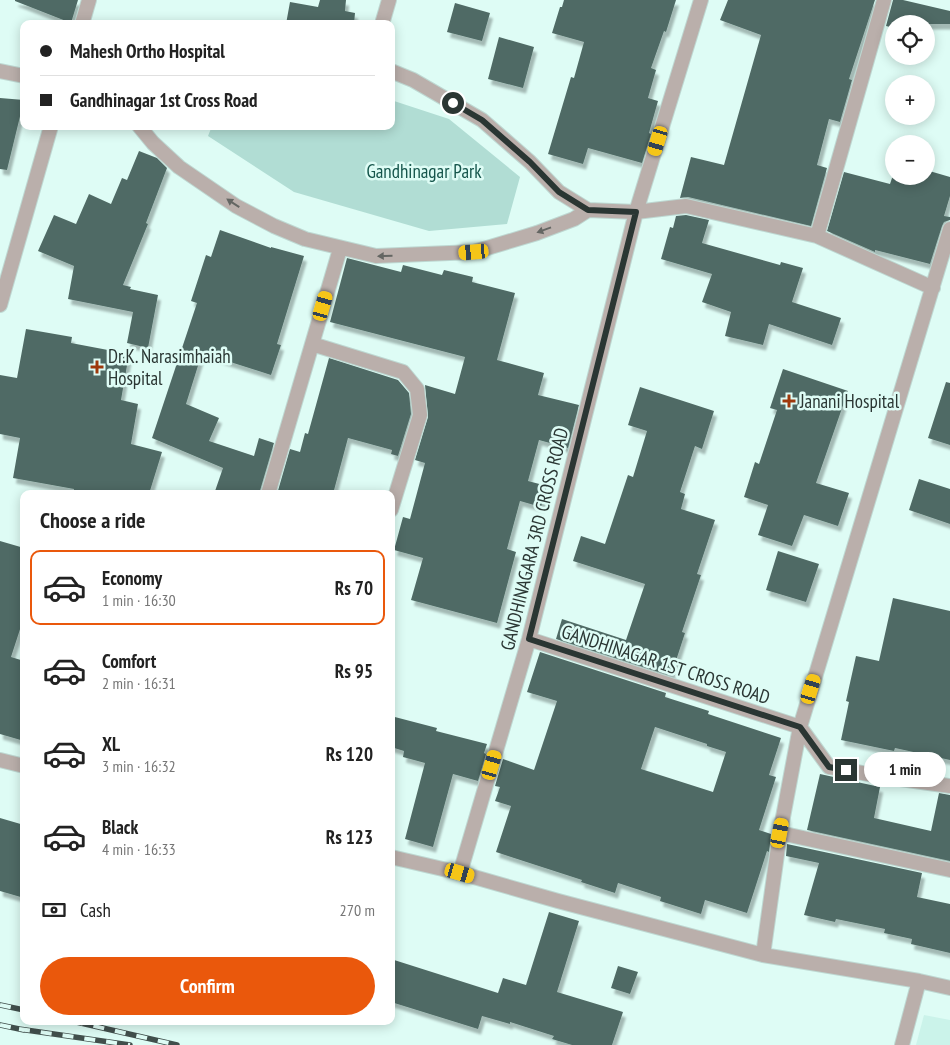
<!DOCTYPE html>
<meta charset="utf-8">
<style>
:root{--surface:#fff;--page:#f6f6f6;--text:#222;--muted:#767676;--line:#e0e0e0;--accent:#ea580c}
body{margin:0;font-family:"PT Sans Narrow",sans-serif;background:var(--page);color:var(--text);height:100vh;display:flex;flex-direction:column;font-size:19px;white-space:nowrap}
*{box-sizing:border-box;margin:0}
p{font-size:16px;color:var(--muted)}
.icon{flex:none;width:28px;height:28px;fill:none;stroke:currentColor;stroke-width:2;stroke-linecap:round;stroke-linejoin:round}
.map{position:relative;flex:1;overflow:hidden}
.details{position:absolute;left:20px;top:490px;width:375px;height:535px;display:flex;flex-direction:column;background:var(--surface);border-radius:10px;box-shadow:0 2px 12px #0003}
.details>*{flex:none}
.guide{position:absolute;left:20px;top:20px;width:375px;height:110px;border-radius:10px;box-shadow:0 2px 12px #0003;display:grid;align-content:center;height:110px;padding:0 20px;background:var(--surface)}
.controls{position:absolute;left:885px;top:15px;display:grid;gap:10px}
.controls a{display:grid;place-items:center;width:50px;height:50px;border-radius:50%;background:var(--surface);box-shadow:0 2px 12px #0003;font-size:25px}
.end{position:absolute;width:22px;height:22px;margin:-11px;border:6px solid #2a3633;background:#fff;box-shadow:0 0 0 2px #fff}
.from{border-radius:50%}
.bubble{position:absolute;height:35px;border-radius:18px;background:var(--surface);box-shadow:0 2px 12px #0003;font-size:16px;font-weight:800;line-height:35px;text-align:center}
.car{position:absolute;width:15px;height:30px;margin:-15px -8px;border-radius:6px;box-shadow:0 0 4px 1px #0007;background:linear-gradient(#f5c518 24%,#345 0 40%,#f5c518 0 76%,#345 0 86%,#f5c518 0)}
.guide b{display:flex;align-items:center;gap:18px;height:48px;font-size:19px}
.guide b+b{border-top:1px solid var(--line)}
.guide i{width:12px;height:12px;background:var(--text)}
ul{padding:0;list-style:none}
li{display:flex;align-items:center;gap:15px;height:75px;margin:0 10px 8px;padding:0 10px;border:2px solid transparent;border-radius:10px}
li div{flex:1}
li b{display:block;font-size:19px}
li em{font-style:normal;font-weight:800}
li.on{border-color:var(--accent)}
li>.icon{width:45px;height:45px;stroke-width:1.5}
h2{padding:0 20px;font-size:22px;line-height:60px}
.pay{display:flex;align-items:center;gap:12px;height:55px;padding:0 20px;font-size:19px}
.pay p{margin-inline-start:auto}
.cta{display:flex;gap:10px;margin-top:auto;padding:10px 20px}
.cta a{flex:1;height:58px;border-radius:30px;background:var(--accent);color:#fff;font-size:20px;font-weight:800;line-height:58px;text-align:center}
.map>svg:first-child{display:block}
</style>
<div class="map">
<svg width="950" height="1045" viewBox="0 0 950 1045">
<defs>
<filter id="shadow"><feDropShadow dx="3" dy="5.5" stdDeviation="1" flood-color="#0004"/></filter>
</defs>
<rect width="100%" height="100%" fill="#defcf5"/>
<path fill="#cbf3ea" d="M924,1015l26,5v25h-34z"/>
<path fill="#b1ddd4" d="M391,100l58,19 71,58 -13,47 -78,7 -135,-39 -86,-56 4,-10h179z"/>
<path fill="#506b65" fill-rule="evenodd" filter="url(#shadow)" d="M15,0h63l-7,23 -56,-22z
M320,0h26l-1,11 10,2 -1,11h-68l4,-22 28,5z
M564,0h112l-10,32 -2,-1 -13,37 5,2 -8,28 10,3 -9,32 2,1 -9,29 -54,-15 -5,16 -35,-10 23,-77 3,1 10,-36 -32,-9 8,-26h2z
M728,0h147l-26,79 3,1 -12,42 -11,-3 -12,46 10,3 -16,58 -123,-29 -8,1 11,-41 33,8 37,-130 -41,-15z
M893,0h10l47,11v13h-56v4l-8,-2z
M455,3l35,10 -8,28 -35,-9z
M499,37l35,10 -11,41 -35,-9z
M0,98l24,2 -17,70 -7,-1z
M139,151l18,7 10,10 -21,55 2,1 -25,61 8,2 -1,2 28,6 -10,53 -21,-5 6,-31 -65,-13 6,-33 -36,-15 16,-36 22,9 13,-30 22,10 11,-26 5,2z
M926,170l24,7v19l-6,20 6,1v3l-6,2 -2,4 -12,38 -55,-14v2l-48,-21 17,-59 46,12 4,-12v4h32z
M686,215l23,5 -7,23 78,22 1,-3 22,6 -11,34 49,16 -9,27 -63,-21 -6,21 -38,-9 6,-24 -29,-10 10,-28 -51,-15 9,-32 3,1 3,-12z
M220,230l51,18v-1l33,9 -27,88 4,1 -10,30 -69,-22 -16,51 33,14 -10,23 45,15 5,-18 15,5 -15,51h-45l9,-26 -71,-30 45,-135 -6,-2 15,-46 5,2z
M347,258l54,14 2,-7 39,10 2,-5 29,7 -1,5 43,11 -18,67 47,13 -6,22 41,10 -11,43 -29,-8 -11,41 19,5 -6,21 -21,-6 -13,48 9,3 -19,71 -86,-23 12,-42 -29,-8 9,-33 7,2 15,-56 -10,-3 13,-43 -3,-32 30,9 10,-37 -135,-35z
M26,329l46,8 -1,6 58,11 -8,46 17,4 -7,40 31,8 -13,42h-76l1,-5 -61,-11 7,-40 -20,-4v-59l17,3z
M329,358l69,22 11,13 2,21 -13,42 -7,-2 1,-4 -44,-12 -15,56h-56l13,-45 10,3 5,-19 3,1z
M783,369l65,22 -32,92 33,10 -11,33 -34,-11 -12,31 -34,-11 10,-30 -24,-8 11,-35 4,2 18,-54 -7,-2z
M946,382l4,1v62l-22,-7z
M640,387l74,24 -12,38 -7,-3 -15,46 5,2 -4,15 34,11 -18,54 4,1 -19,57 3,1 -14,43 -115,-37 6,-20 64,21 19,-56 -72,-23 8,-25 24,8 23,-69 5,2 14,-46 -19,-6z
M919,479l31,10v35l-41,-14z
M0,541l24,7v69l-13,40 13,4v80l-24,-7z
M778,551l41,13 -13,38 -40,-12z
M893,598l57,13v149l-55,-12 -1,3 -53,-11 8,-38 -3,-1 10,-45 23,5z
M540,652l126,41 -1,4 44,14 -1,3 73,24 -12,37 7,2 -17,53 12,4 -2,18 -2,-1 -20,62 -42,-13 -4,14 -41,-13 1,-4 -43,-14 -3,10 -34,-11 1,-2 -86,-28 15,-46 -16,-5 5,-14 -5,-1 8,-27 31,11 23,-69 -30,-9zM655,727l52,17v2l19,6 -13,40 -72,-23z
M391,716l46,12 -1,3 51,13 -3,9 2,1 -8,27 -25,-7 -20,73 -28,-8 20,-76 -22,-6 1,-6 -13,-4z
M820,774l60,13 -6,31 57,13 8,-38 11,2v66l-143,-31z
M0,818l24,7v73l-24,-7z
M787,844l135,29 -5,24 33,7v49l-39,-9 1,-5 -28,-6 1,-4 -49,-10 -1,3 -31,-7 15,-52 -33,-7z
M549,912l30,9 -22,71 66,20 -11,33h-40l-20,-6 2,-3 -44,-14v2l-28,-8 -4,13 -87,-27v-43l107,34 5,-15 23,7z
M618,966l20,6 -8,22 -19,-6z"/>
<g fill="none" stroke-linecap="round" stroke-linejoin="round">
<g stroke="#bed8d2" stroke-width="16">
<path id="minor" d="M82,24l7,-24
M382,24l7,-24
M0,71l24,5
M391,71l22,9 69,40 48,42 29,30 29,18 48,2 65,-212
M139,126l14,17 26,24 57,39 38,20 31,13 71,17 98,-4 63,-19 37,-14 14,-9
M817,236l116,52
M0,305l51,-179
M312,344l91,28 14,17 3,26 -29,95
M268,494l72,-245
M529,639l271,88 29,40 50,9 71,10
M0,760l24,6
M780,833l170,37
M391,857l69,16 98,28 205,54 156,26 31,7
M460,873l69,-234 107,-427 50,-6 131,30 67,-236
M763,955l17,-122 20,-106 150,-498
M902,1045l17,-64"/>
</g>
<use href="#minor" stroke="#baafab" stroke-width="14"/>
<g stroke="#414f4c" stroke-width="5.5">
<path id="rail" d="M0,1005l24,5
M72,1021l105,24
M0,1025l24,5
M19,1029l111,16"/>
</g>
<use href="#rail" stroke="#defcf5" stroke-width="4" stroke-dasharray="11" stroke-linecap="butt"/>
</g>
<defs><path id="oneway-solid" d="M-6-.8H1V-3.2L6.5 0L1 3.2V.8H-6Z" transform="scale(1.25)"/></defs>
<g fill="#646663">
<use href="#oneway-solid" transform="translate(233 203) rotate(-147)"/>
<use href="#oneway-solid" transform="translate(544 230) rotate(160)"/>
<use href="#oneway-solid" transform="translate(385 256) rotate(178)"/>
</g>
<g fill="none" stroke-linecap="round" stroke-linejoin="round">
<path stroke="#2a3633" stroke-width="6" d="M453,103l29,17 48,42 29,30 29,18 48,2 -107,427 271,88 29,40 17,3"/>
</g>
<g fill="#9e390c" stroke="#defcf5" stroke-width="2">
<path d="M94.5 359.5h5v5h5v5h-5v5h-5v-5h-5v-5h5z"/>
<path d="M786.5 393.5h5v5h5v5h-5v5h-5v-5h-5v-5h5z"/>
</g>
<g text-anchor="middle" dominant-baseline="central" stroke-width="5" stroke-linejoin="round" paint-order="stroke">
<g font-size="19" fill="#16564c" stroke="#defcf5">
<text x="424" y="171">Gandhinagar Park</text>
</g>
<g font-size="19" fill="#2a3633" stroke="#defcf5" text-anchor="start">
<text x="108" y="356">Dr.K. Narasimhaiah<tspan x="108" dy="22">Hospital</tspan></text>
<text x="800" y="401">Janani Hospital</text>
</g>
<g font-size="19" fill="#2a3633" stroke="#defcf5">
<text transform="translate(534 539) rotate(-76)">GANDHINAGARA 3RD CROSS ROAD</text>
<text transform="translate(666 664) rotate(18)">GANDHINAGAR 1ST CROSS ROAD</text>
</g>
</g>
</svg>
<div class="controls">
<a><svg class="icon" aria-label="locate" viewBox="0 0 24 24"><circle cx="12" cy="12" r="6"/><path d="M12 2v4M12 18v4M2 12h4M18 12h4"/></svg></a>
<a>+</a>
<a>−</a>
</div>
<i class="end from" style="left:453px;top:103px"></i>
<i class="end" style="left:846px;top:770px"></i>
<div class="bubble" style="left:864px;top:752px;width:82px">1 min</div>
<i class="car" style="left:658px;top:141px;rotate:197deg"></i>
<i class="car" style="left:474px;top:252px;rotate:265deg"></i>
<i class="car" style="left:323px;top:306px;rotate:16deg"></i>
<i class="car" style="left:811px;top:689px;rotate:17deg"></i>
<i class="car" style="left:492px;top:765px;rotate:16deg"></i>
<i class="car" style="left:780px;top:833px;rotate:11deg"></i>
<i class="car" style="left:460px;top:873px;rotate:106deg"></i>
<div class="guide">
<b><i class="from"></i>Mahesh Ortho Hospital</b>
<b><i></i>Gandhinagar 1st Cross Road</b>
</div>
<section class="details">
<h2>Choose a ride</h2>
<ul>
<li class="on"><svg class="icon" aria-label="car" viewBox="0 0 24 24"><path d="M5 17H2v-5l4-1 3-4h7l3 4 3 1v5h-3M9 17h6M6 11h13"/><circle cx="7" cy="17" r="2"/><circle cx="17" cy="17" r="2"/></svg><div><b>Economy</b><p>1 min · 16:30</p></div><em>Rs 70</em></li>
<li><svg class="icon" aria-label="car" viewBox="0 0 24 24"><path d="M5 17H2v-5l4-1 3-4h7l3 4 3 1v5h-3M9 17h6M6 11h13"/><circle cx="7" cy="17" r="2"/><circle cx="17" cy="17" r="2"/></svg><div><b>Comfort</b><p>2 min · 16:31</p></div><em>Rs 95</em></li>
<li><svg class="icon" aria-label="car" viewBox="0 0 24 24"><path d="M5 17H2v-5l4-1 3-4h7l3 4 3 1v5h-3M9 17h6M6 11h13"/><circle cx="7" cy="17" r="2"/><circle cx="17" cy="17" r="2"/></svg><div><b>XL</b><p>3 min · 16:32</p></div><em>Rs 120</em></li>
<li><svg class="icon" aria-label="car" viewBox="0 0 24 24"><path d="M5 17H2v-5l4-1 3-4h7l3 4 3 1v5h-3M9 17h6M6 11h13"/><circle cx="7" cy="17" r="2"/><circle cx="17" cy="17" r="2"/></svg><div><b>Black</b><p>4 min · 16:33</p></div><em>Rs 123</em></li>
</ul>
<div class="pay"><svg class="icon" aria-label="cash" viewBox="0 0 24 24"><path d="M3 7h18v10H3z"/><circle cx="12" cy="12" r="2"/></svg>Cash<p>270 m</p></div>
<div class="cta"><a>Confirm</a></div>
</section>
</div>
